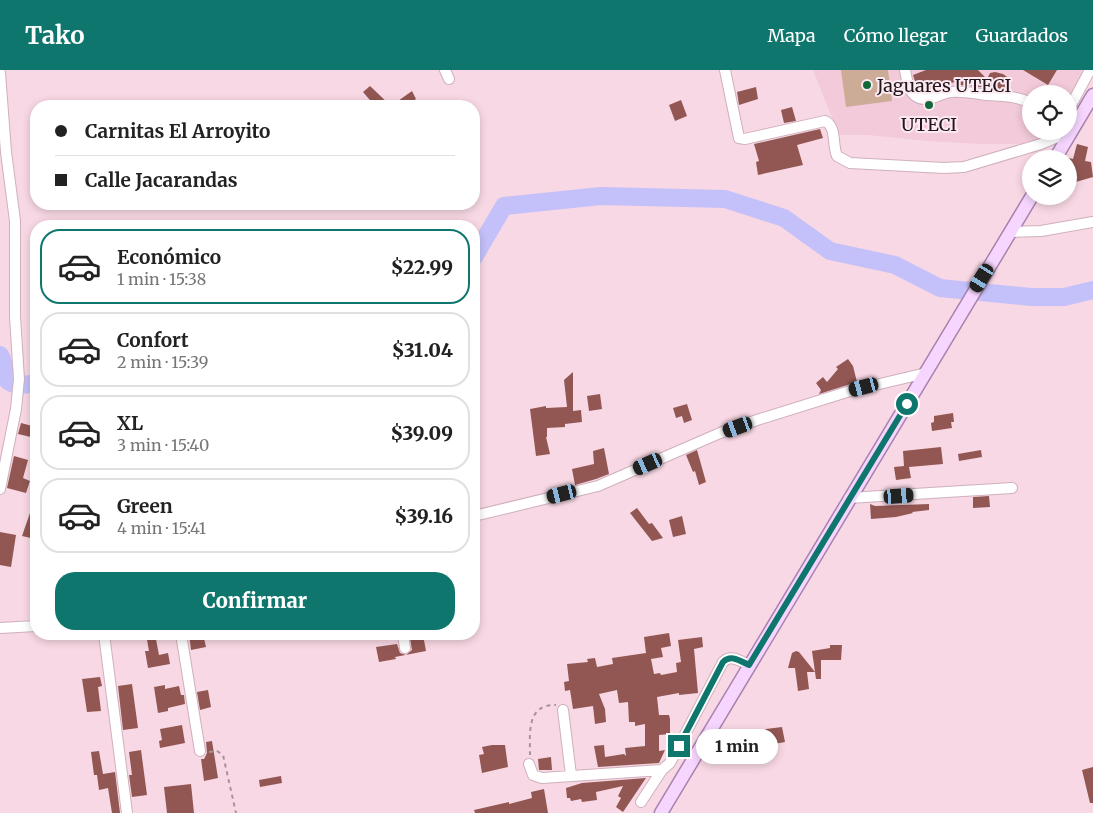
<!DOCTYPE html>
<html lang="es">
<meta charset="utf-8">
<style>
:root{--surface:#fff;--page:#f2f2f2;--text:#222;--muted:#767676;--line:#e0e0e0;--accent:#0f766e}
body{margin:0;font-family:Merriweather,serif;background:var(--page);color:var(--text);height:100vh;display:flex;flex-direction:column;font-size:19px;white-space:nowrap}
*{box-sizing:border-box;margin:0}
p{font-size:16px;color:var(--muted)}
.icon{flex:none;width:28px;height:28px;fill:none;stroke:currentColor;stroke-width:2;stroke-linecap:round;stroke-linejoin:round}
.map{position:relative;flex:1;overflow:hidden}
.panel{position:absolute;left:30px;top:150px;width:450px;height:420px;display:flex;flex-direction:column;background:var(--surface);border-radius:20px;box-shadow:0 2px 8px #0003}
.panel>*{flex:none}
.banner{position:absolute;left:30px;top:30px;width:450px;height:110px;border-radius:20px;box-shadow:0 2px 8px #0003;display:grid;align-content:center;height:110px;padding:0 25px;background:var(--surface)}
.buttons{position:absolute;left:1022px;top:15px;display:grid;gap:10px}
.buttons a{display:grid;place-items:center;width:55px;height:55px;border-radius:50%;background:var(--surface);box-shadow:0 2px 8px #0003;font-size:25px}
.end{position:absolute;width:22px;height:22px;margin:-11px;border:6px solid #0f766e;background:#fff;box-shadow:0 0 0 2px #fff}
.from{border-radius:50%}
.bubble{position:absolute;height:35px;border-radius:18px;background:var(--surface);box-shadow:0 2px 8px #0003;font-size:16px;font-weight:800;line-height:35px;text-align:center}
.car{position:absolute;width:15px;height:30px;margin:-15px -8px;border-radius:6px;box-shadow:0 0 4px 1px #0007;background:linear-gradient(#222 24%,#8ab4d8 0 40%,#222 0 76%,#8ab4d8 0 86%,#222 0)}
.banner b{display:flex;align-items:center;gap:18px;height:48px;font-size:19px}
.banner b+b{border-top:1px solid var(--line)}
.banner i{width:12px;height:12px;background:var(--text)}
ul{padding:9px 0 0;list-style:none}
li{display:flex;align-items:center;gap:15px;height:75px;margin:0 10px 8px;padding:0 15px;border:2px solid var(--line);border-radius:20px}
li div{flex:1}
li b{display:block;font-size:19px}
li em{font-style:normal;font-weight:800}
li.active{border-color:var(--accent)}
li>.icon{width:45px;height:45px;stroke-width:1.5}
.button{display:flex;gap:10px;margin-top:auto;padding:10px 25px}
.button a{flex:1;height:58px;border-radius:20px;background:var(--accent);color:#fff;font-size:20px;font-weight:800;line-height:58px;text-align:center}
header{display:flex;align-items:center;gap:30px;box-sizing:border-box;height:70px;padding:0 25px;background:var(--accent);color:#fff}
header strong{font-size:24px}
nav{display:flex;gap:28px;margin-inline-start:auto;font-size:18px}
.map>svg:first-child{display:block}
</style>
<header>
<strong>Tako</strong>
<nav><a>Mapa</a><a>Cómo llegar</a><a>Guardados</a></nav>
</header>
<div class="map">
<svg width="1093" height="743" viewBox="0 0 1093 743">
<rect width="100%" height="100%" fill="#f8d8e4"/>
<path fill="#f2cada" d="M813,0h280v5l-24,42v-23h-38v37h24l-14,13h-60l-54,-3 -59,-6h-29z"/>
<path fill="#ccac96" d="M841,0h47l4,31 -46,6z"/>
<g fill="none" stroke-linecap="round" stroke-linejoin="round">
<path stroke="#c4c1fa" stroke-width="18" d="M474,187l30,-51 97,-10 124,3 59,19 46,33 65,14 45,23 91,9h33l29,-7
M0,285c3,5 4,10 4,16 1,18 19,13 32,13"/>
</g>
<path fill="#925753" d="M926,0h52l9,9 3,-6 5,-1 8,2 7,5 -6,10 -44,-4v-5l-34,12 -9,-4 -4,-13z
M1023,0h34l-9,15z
M370,16l21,20h-16l-12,-14z
M756,17l2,12 -19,6 -2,-13z
M412,21l4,8 -11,7h-14z
M681,30l6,16 -12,5 -6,-16z
M792,37l4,14 -12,2 -3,-13z
M820,59l3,9 -26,7 6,20 -45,10 -2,-13 3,-1 -5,-17z
M1077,74l11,3 -3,14 6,1 2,15 -24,7v-26l4,1z
M848,289l5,7 4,16 -38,12 2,-4 -5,-7 7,-6 4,5 11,-13 -2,-2z
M573,302v39l8,-1 1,12 -17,2v3l-18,1v9h-1l4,17 -14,2 -6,-47 16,-3v2l21,-1 -3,-27z
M600,324l2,15 -13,2 -2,-15z
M687,334l5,16 -8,3 -2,-7 -6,2 -3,-10z
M953,343l1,9h-3l1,6 -20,3 -1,-8 3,-1v-6z
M21,353l15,4 -1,11 -17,-4z
M941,377l2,17 -34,3 2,11 -15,2 -2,-13 10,-1 -1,-15z
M604,378l5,26 -13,5 -21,6 -3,-16 22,-5 -1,-13z
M697,380l9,32 -7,3 -4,-14 -2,1 -7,-17z
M981,380l1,7 -23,4 -1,-7z
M14,386l14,4 -5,18 7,3 -4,12 -19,-5z
M989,426l1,11 -17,1v-11z
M870,434l5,2 54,-2v6l-17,2 1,1 -17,4 -25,2z
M637,438l12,16 3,-1 11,15 -11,3 -22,-28z
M35,441l1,5 -1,23 -13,-3 8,-23z
M682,446l4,18 -13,3 -4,-17z
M0,462l16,3 -5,32 -11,-2z
M669,563l2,13 -10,2 2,9 -12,2 3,15 6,-1 1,2 16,-3 -1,-9 5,-1 -3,-22 24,-3 1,10 -9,2 4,44 -19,2v-2l-22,4 2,18h10l1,4v15l-11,1v16l6,-1 -6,13 -61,4 -4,-21 10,-1 1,12 19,-3 2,2 -1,-8 20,-2v-22l-10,2v-4h-6l-1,-20 -9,1 -2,-13 -18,4 6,15 1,13 -11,2 -2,-18 -20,3 -3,-19 -5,1 -1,-9 5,-1 -2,-17 21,-2 -1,-3 8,-1 2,9 16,-3 -1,-6 34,-5 -2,-16z
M146,564h9l4,21 9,-2 2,11 -22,4 -3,-17h4z
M189,564h14l3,13 -15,3z
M423,565l3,16 -31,6 1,2 -17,3 -3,-15 21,-3 3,9 6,2 6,-5 -2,-12z
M830,575h12l-1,15h-20v19h-5l-4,-28 18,-3z
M796,581l3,1 16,20h-8l2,17 -11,2 -3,-23h-7l4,-15z
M100,607l2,9 -4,1 3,24 -14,1 -5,-33z
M132,614l6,44 -15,2 -5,-44z
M165,615v4l14,-3 2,9h3l1,9 -17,4v3l-10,2 -4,-26z
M208,620l3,17 -11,3 -3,-18z
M182,655l3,18 -25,5 -1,-7 3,-1 -2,-11z
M782,657l3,15 -11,2 1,5 -16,2 -1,-7 7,-1 -2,-11 3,-3z
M212,671l6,37 -14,3 -3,-22h3l3,-6 -1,-11z
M492,675h13l3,22 -26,6 -3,-18 5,-1 -2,-7z
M141,680l6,45 -15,2 -3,-22h3l-3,-23z
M99,681l4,23 12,-2 5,41h-8l-4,-25 -9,2 -2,-15h-3l-3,-23z
M551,687l1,13h-13l-1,-11z
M1093,697v36h-3l-8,-33z
M281,706l1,7 -22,4 -1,-7z
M646,708l-23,34 -7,-5 5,-9 -3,-2 5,-10 -27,6 1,8 -15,2 -1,-3 -10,2 -1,-3h-3l-1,-10 16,-5z
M191,714l3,29h-27l-3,-26z
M544,719l4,24h-73l-1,-3 35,-8v2l23,-6 -1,-6z"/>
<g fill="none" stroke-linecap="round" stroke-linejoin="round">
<g stroke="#cfb0bd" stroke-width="12">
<path id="minor" d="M445,0l4,9
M725,0l14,68 6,1 80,-18c12,6 7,24 12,35l13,7 94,5 20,-1 77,-23 31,-13
M905,0c2,10 3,22 12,27 12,7 22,-4 34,-5 11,-1 23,1 35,3 16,1 31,1 45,8
M0,3l6,79 9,69v96l4,62 -3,30 -16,80
M1069,39l21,-39
M1010,162l31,-1 52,-9
M849,428l163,-10
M474,446l124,-30 122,-53 37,-13 93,-29 76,-18
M0,558l36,-2
M104,564l23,179
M181,564l19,117
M403,564l2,14
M563,640l8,65
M529,694l4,11 9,3 120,-8 8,-7 53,-101c8,-8 17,-1 26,3
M641,732l21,-32"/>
</g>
<g stroke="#a881ae" stroke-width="15">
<path id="major" d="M1055,89l38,-64
M661,743l371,-617"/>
</g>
<path stroke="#aa929b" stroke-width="2" stroke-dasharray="4 4" stroke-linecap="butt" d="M209,682l8,-1 6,4 13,58
M530,685c0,-21 -4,-51 26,-50"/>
<use href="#minor" stroke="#fff" stroke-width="10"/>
<use href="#major" stroke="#f6d6fe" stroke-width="12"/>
</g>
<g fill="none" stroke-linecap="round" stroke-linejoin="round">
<path stroke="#0f766e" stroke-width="6" d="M679,676l44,-84c8,-8 17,-1 26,3l158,-261"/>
</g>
<g fill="#13683a" stroke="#fce9f1" stroke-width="2">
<circle cx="867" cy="15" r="5"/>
<circle cx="929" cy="35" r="5"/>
</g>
<g text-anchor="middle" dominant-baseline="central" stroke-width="4" stroke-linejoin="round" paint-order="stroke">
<g font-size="18" fill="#21161a" stroke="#fce9f1" text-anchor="start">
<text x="877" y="15">Jaguares UTECI</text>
<text x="929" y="54" text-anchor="middle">UTECI</text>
</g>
</g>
</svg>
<div class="buttons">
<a><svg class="icon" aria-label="locate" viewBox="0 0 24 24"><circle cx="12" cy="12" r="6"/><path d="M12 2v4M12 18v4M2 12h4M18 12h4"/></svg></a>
<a><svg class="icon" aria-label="layers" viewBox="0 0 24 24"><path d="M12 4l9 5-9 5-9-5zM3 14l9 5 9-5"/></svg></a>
</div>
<i class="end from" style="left:907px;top:334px"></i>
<i class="end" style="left:679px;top:676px"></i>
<div class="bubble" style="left:696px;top:659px;width:82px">1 min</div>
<i class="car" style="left:982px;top:208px;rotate:212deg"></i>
<i class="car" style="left:864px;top:317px;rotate:255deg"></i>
<i class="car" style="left:738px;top:357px;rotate:250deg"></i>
<i class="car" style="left:648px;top:394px;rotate:246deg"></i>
<i class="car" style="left:562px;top:424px;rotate:256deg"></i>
<i class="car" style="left:899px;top:426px;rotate:86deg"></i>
<div class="banner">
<b><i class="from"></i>Carnitas El Arroyito</b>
<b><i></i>Calle Jacarandas</b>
</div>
<section class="panel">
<ul>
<li class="active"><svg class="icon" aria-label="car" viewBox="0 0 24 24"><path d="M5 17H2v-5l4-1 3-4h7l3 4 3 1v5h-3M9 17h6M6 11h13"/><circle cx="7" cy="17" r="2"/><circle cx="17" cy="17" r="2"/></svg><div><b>Económico</b><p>1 min · 15:38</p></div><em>$22.99</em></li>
<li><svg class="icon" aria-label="car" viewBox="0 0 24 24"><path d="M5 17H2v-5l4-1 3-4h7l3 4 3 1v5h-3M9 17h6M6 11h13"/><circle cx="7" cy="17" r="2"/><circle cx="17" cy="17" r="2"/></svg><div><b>Confort</b><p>2 min · 15:39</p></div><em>$31.04</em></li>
<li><svg class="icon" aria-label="car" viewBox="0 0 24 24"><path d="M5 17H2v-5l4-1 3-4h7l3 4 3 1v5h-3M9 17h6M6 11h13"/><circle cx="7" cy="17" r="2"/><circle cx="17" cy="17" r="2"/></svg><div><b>XL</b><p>3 min · 15:40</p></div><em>$39.09</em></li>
<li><svg class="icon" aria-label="car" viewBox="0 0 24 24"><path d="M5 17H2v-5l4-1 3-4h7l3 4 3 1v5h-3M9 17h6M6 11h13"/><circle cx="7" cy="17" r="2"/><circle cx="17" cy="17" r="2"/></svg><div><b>Green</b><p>4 min · 15:41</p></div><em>$39.16</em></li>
</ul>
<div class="button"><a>Confirmar</a></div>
</section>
</div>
